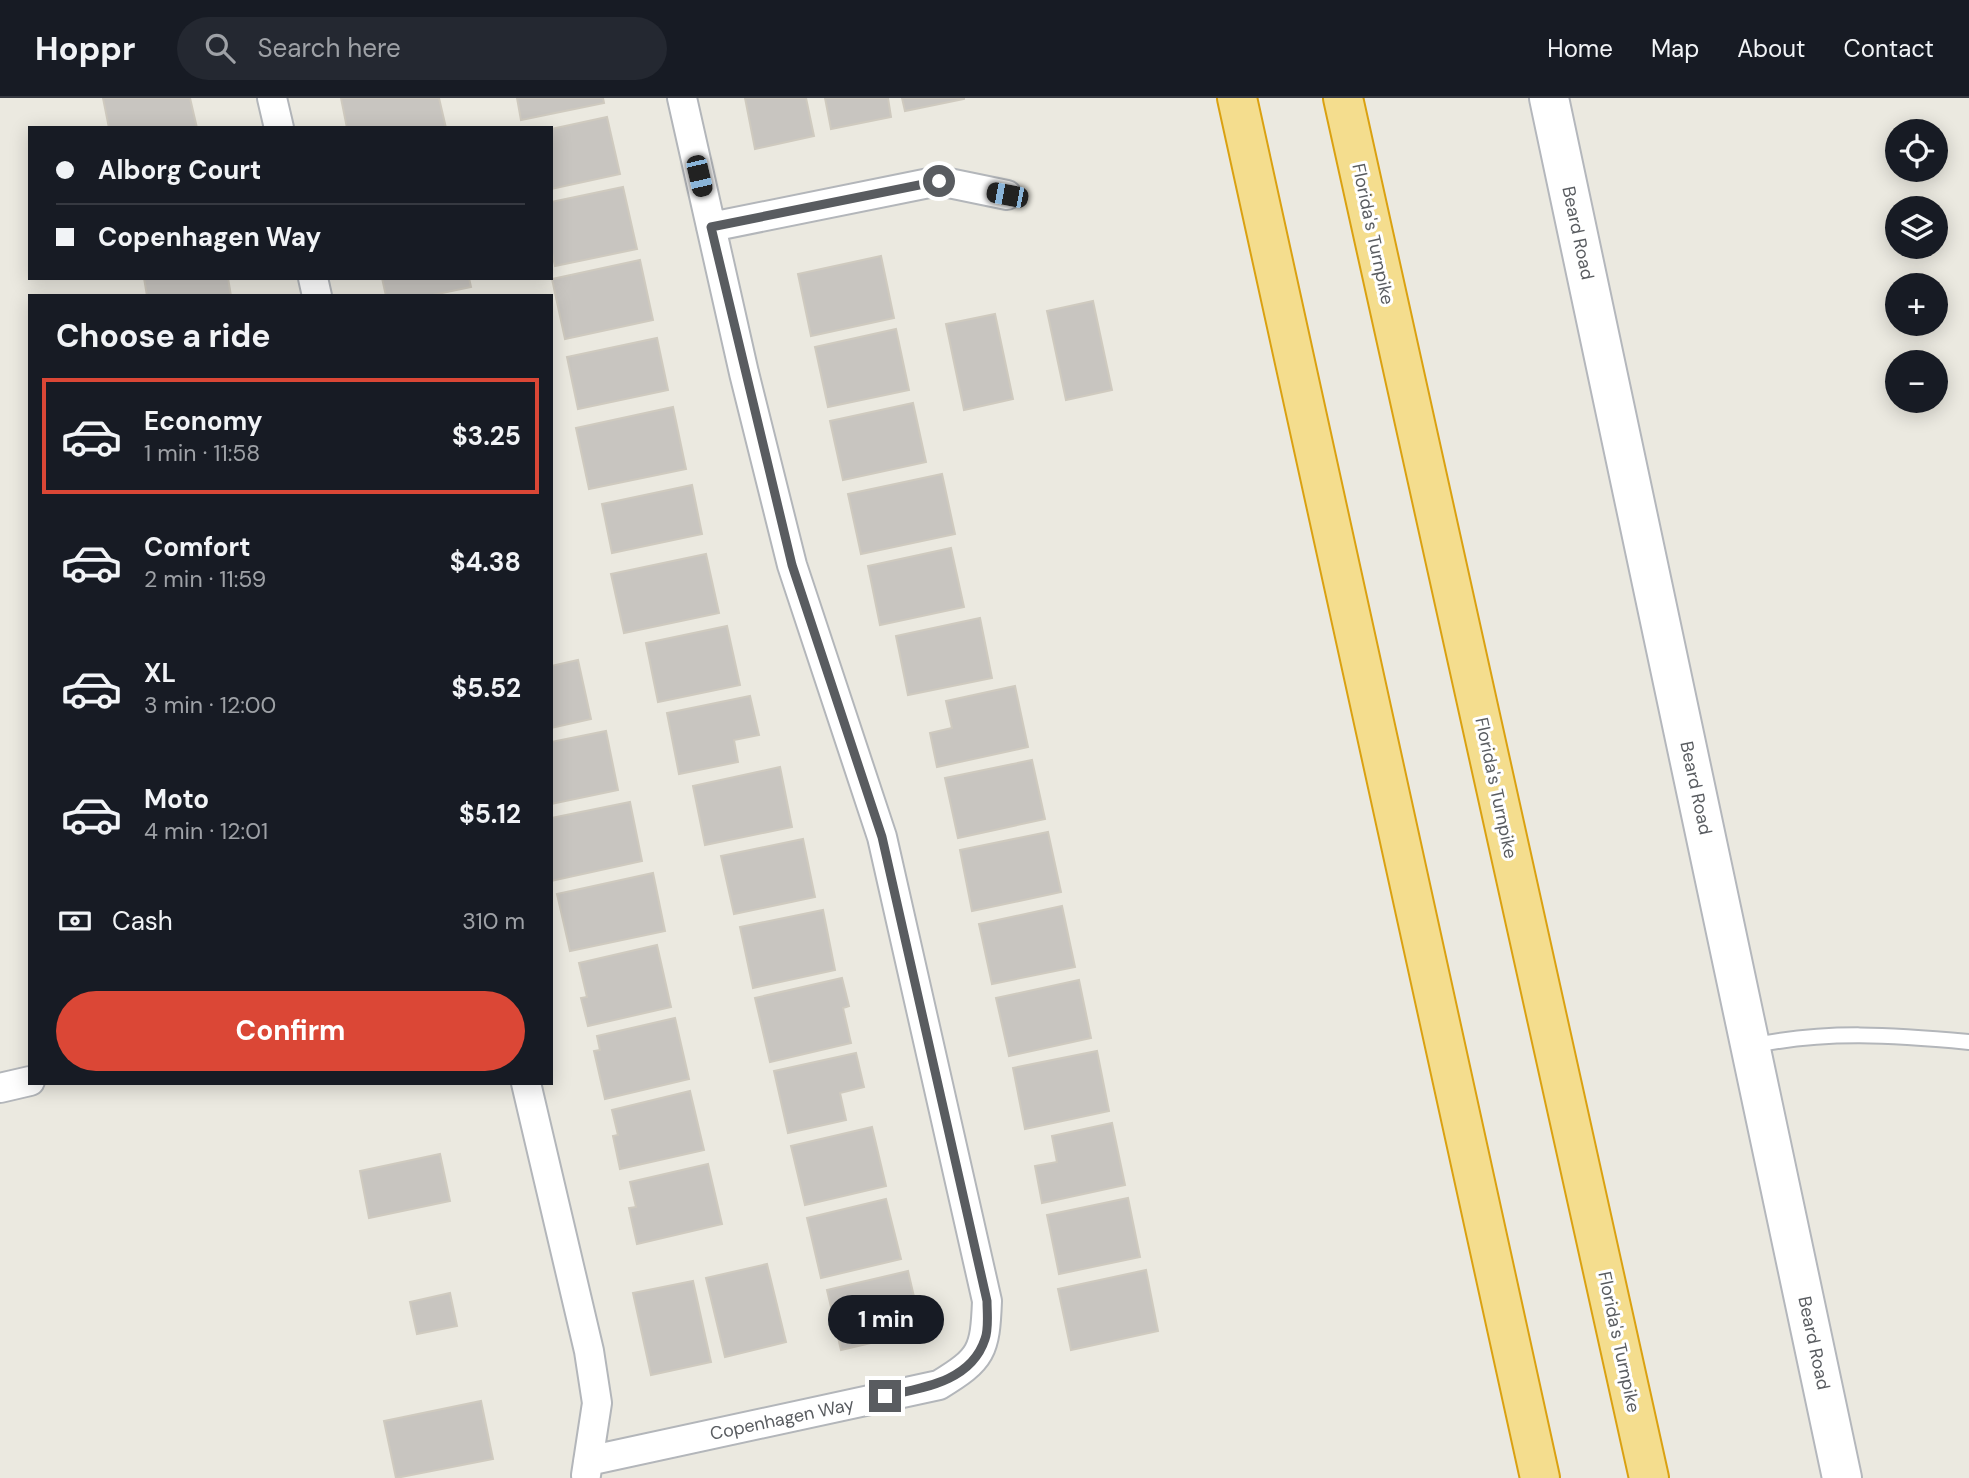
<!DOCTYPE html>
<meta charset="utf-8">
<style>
:root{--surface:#171b24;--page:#242831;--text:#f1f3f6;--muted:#9ea1a6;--line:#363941;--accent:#db4736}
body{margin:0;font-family:"DM Sans",sans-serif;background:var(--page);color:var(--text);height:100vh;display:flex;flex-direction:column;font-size:26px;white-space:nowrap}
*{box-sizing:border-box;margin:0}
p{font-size:23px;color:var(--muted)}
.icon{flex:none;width:38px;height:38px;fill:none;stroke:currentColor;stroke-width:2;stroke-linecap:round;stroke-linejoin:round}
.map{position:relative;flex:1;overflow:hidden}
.sheet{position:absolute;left:28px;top:196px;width:525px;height:791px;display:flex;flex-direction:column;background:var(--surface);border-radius:0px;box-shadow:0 4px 18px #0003}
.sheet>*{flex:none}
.top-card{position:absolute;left:28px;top:28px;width:525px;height:154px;border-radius:0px;box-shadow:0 4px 18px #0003;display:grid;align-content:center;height:154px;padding:0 28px;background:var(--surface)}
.buttons{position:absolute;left:1885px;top:21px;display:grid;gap:14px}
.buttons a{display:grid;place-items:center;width:63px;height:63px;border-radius:50%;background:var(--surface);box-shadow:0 4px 18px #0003;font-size:35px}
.end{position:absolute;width:32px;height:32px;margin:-16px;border:9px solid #595c60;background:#fff;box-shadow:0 0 0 4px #fff}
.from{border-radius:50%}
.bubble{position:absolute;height:49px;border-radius:24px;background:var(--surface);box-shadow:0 4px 18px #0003;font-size:23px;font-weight:700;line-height:49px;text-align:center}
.car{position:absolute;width:21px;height:42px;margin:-21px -10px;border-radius:9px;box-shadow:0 0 5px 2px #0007;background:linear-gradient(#222 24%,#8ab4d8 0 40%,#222 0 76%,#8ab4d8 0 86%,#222 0)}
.top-card b{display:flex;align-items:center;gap:24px;height:66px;font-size:26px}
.top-card b+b{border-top:2px solid var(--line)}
.top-card i{width:18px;height:18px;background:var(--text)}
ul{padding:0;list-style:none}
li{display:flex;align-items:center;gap:21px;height:116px;margin:0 14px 10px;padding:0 14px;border:4px solid transparent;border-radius:0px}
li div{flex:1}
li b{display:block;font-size:26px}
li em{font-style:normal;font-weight:700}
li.current{border-color:var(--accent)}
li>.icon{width:63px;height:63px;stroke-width:1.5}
h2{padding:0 28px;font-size:32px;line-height:84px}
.pay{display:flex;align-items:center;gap:18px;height:77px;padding:0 28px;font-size:26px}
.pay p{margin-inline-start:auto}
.button{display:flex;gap:14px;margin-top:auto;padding:14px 28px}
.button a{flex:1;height:80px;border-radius:42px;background:var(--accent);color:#fff;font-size:28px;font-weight:700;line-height:80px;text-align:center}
header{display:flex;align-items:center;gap:42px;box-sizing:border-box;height:98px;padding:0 35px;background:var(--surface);border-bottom:2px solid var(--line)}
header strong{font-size:33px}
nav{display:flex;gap:38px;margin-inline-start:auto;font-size:24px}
.search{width:490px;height:63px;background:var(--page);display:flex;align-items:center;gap:18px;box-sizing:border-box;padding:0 24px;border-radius:38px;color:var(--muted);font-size:26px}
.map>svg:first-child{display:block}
</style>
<header>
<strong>Hoppr</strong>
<div class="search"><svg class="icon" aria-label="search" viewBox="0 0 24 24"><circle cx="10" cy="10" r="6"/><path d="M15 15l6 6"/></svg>Search here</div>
<nav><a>Home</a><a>Map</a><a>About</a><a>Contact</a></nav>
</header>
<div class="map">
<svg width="1969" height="1380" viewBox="0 0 1969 1380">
<rect width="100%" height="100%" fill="#ebe9e0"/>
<path fill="#c8c5c0" stroke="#cfcabf" stroke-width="2" d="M103,0h87l7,30h-88z
M341,0h98l7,30h-99z
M517,0h86l1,5 -83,17z
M745,0h61l8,38 -59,13z
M825,0h63l3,19 -60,12z
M902,0h62v1l-59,12z
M607,19l13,57 -69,15v-60z
M623,89l14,62 -82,17 -4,-18v-46z
M881,158l13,62 -83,18 -13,-62z
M640,162l13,60 -88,19 -13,-60z
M144,180h84l3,18h-84z
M382,180h87l2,9 -43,9h-42z
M1093,203l19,89 -46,10 -19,-89z
M995,216l18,85 -49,11 -18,-86z
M896,231l13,61 -81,17 -13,-60z
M657,240l11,52 -90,19 -11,-52z
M913,305l13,59 -83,18 -13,-59z
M673,309l13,62 -97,20 -13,-61z
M942,376l13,60 -94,20 -13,-60z
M692,387l10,49 -90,19 -10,-49z
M951,450l13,59 -84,18 -12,-59z
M706,456l13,59 -95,20 -13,-59z
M980,520l12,60 -84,17 -12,-59z
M727,528l13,59 -82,17 -12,-59z
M578,562l13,59 -40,9v-62z
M1015,588l13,61 -91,20 -7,-34 22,-5 -6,-27z
M750,598l9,39 -25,5 4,22 -59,12 -12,-61z
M606,633l12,59 -67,14v-62z
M1032,662l13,59 -87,19 -13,-60z
M780,669l12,60 -87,18 -12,-59z
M630,704l12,59 -91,20v-63z
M1048,734l13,60 -89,19 -12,-61z
M803,741l12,58 -81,17 -13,-58z
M653,775l12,58 -95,20 -13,-57z
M1062,808l13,61 -83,17 -13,-60z
M823,812l12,60 -82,18 -13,-61z
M657,847l14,62 -83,19 -7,-28 6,-1 -8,-34z
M842,880l7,28 -6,2 8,35 -81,19 -15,-64z
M1079,882l12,58 -82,18 -13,-58z
M675,920l14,61 -84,20 -11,-48 6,-1 -3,-14z
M1097,953l12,60 -84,18 -12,-61z
M856,955l8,34 -24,6 6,27 -58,13 -14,-62z
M690,993l14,59 -84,19 -7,-33 5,-1 -6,-25z
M1112,1025l13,62 -83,18 -7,-37 22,-4 -5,-26z
M872,1029l14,59 -81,19 -14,-59z
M440,1056l10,47 -81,17 -9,-47z
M708,1066l14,60 -85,20 -8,-36 7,-1 -6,-25z
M1128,1100l12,59 -81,17 -12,-59z
M886,1101l15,60 -80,19 -14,-60z
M767,1166l19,78 -61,15 -19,-79z
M1146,1172l12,61 -87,19 -13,-61z
M908,1173l14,60 -81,19 -14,-60z
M693,1183l18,81 -60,13 -18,-82z
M450,1195l7,33 -40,8 -7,-32z
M481,1303l12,58 -97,19 -12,-57z"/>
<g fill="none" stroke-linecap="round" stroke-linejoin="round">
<g stroke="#b3b6ba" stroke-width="18">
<path id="lane" d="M1751,948c74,-16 144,-11 218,-4"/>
</g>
<g stroke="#b3b6ba" stroke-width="32">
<path id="street" d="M272,0l7,30
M711,129l228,-46 68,14
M313,180l4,18
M526,985l63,268 8,52 -11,72
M0,990l30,-7
M588,1363l351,-76c43,-26 46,-34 48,-84l-105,-464 -90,-272 -48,-192 -62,-275"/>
</g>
<g stroke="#b4b7bc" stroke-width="42">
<path id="secondary" d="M1549,0l293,1380"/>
</g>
<g stroke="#daa111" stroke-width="42">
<path id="highway" d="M1237,0l303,1380
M1343,0l306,1380"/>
</g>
<use href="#lane" stroke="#fff" stroke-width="14"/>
<use href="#street" stroke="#fff" stroke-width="28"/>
<use href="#secondary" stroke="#fff" stroke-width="38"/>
<use href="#highway" stroke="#f4dd8e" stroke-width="38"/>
</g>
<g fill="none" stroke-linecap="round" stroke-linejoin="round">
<path stroke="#595c60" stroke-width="9" d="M885,1298c37,-8 86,-14 100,-57 4,-10 2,-27 2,-38l-105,-464 -90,-272 -81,-338 228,-46"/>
</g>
<g text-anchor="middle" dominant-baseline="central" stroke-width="6" stroke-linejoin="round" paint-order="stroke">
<g font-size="18" fill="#595c60" stroke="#fff">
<text transform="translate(1578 135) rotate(78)">Beard Road</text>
<text transform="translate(1373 136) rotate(78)">Florida's Turnpike</text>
<text transform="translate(1496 690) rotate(78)">Florida's Turnpike</text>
<text transform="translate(1696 690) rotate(78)">Beard Road</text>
<text transform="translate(1619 1244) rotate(78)">Florida's Turnpike</text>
<text transform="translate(1814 1245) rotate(78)">Beard Road</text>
<text transform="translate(782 1321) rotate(-12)">Copenhagen Way</text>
</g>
</g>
</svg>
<div class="buttons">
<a><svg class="icon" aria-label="locate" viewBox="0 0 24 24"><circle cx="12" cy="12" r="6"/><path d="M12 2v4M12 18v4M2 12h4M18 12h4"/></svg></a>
<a><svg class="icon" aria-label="layers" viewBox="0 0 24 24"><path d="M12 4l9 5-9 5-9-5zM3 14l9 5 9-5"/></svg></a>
<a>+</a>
<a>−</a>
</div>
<i class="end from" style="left:939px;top:83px"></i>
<i class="end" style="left:885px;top:1298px"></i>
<div class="bubble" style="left:828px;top:1197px;width:116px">1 min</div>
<i class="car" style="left:699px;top:78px;rotate:167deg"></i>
<i class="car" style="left:1007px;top:97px;rotate:281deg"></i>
<div class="top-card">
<b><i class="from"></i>Alborg Court</b>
<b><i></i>Copenhagen Way</b>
</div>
<section class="sheet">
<h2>Choose a ride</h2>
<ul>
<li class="current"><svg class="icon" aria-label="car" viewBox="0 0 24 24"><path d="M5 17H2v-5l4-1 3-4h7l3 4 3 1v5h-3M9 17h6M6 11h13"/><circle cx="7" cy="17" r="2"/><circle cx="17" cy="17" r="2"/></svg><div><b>Economy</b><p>1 min · 11:58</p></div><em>$3.25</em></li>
<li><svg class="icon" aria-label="car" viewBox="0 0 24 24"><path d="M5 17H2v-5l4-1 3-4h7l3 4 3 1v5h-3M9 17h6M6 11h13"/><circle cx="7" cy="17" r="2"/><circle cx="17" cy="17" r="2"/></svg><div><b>Comfort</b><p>2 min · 11:59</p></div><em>$4.38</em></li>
<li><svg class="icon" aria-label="car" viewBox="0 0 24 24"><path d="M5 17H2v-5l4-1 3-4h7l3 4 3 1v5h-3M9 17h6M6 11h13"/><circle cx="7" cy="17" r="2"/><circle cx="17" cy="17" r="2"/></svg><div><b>XL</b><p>3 min · 12:00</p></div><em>$5.52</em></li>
<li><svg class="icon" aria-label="car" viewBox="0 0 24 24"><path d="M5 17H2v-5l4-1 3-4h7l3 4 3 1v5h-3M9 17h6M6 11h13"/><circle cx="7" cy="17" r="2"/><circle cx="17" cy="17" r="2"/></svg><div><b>Moto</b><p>4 min · 12:01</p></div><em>$5.12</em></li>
</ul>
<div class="pay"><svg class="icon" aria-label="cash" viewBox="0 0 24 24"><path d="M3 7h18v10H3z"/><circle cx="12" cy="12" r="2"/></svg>Cash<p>310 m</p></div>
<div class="button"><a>Confirm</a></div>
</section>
</div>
